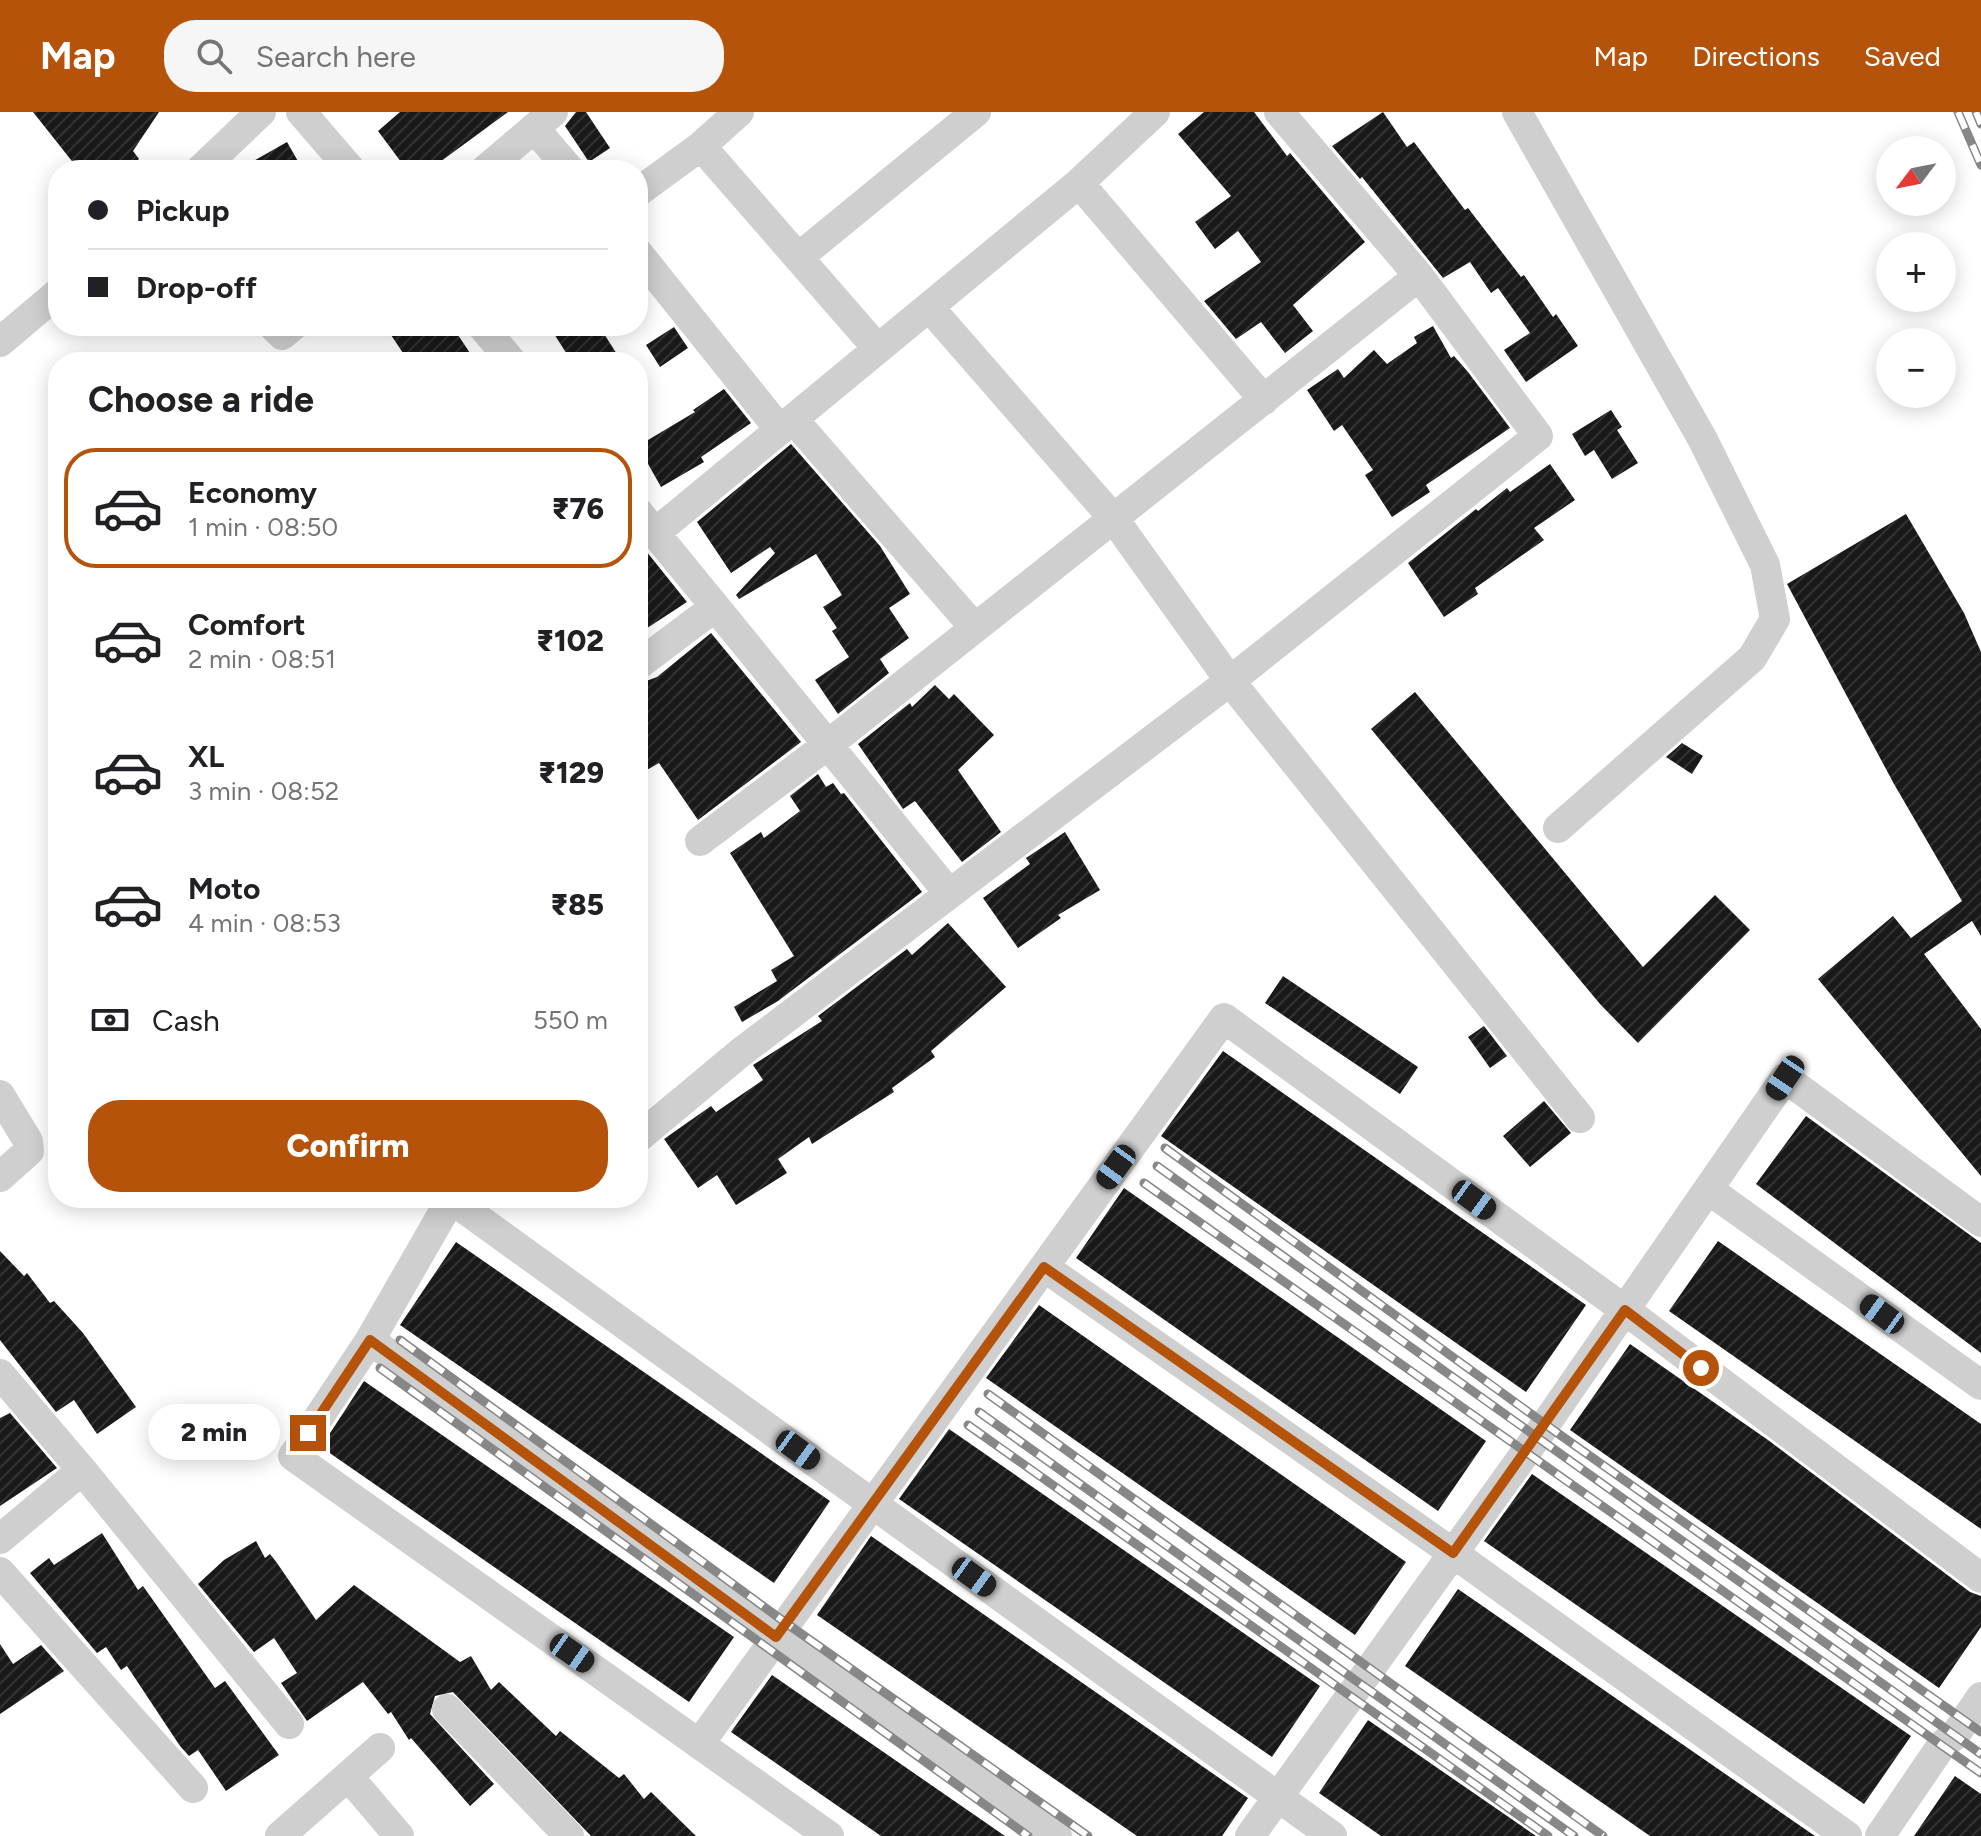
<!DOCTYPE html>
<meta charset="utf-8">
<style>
:root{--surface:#fff;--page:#f6f6f6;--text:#202124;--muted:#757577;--line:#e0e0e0;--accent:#b45309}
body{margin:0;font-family:Figtree,sans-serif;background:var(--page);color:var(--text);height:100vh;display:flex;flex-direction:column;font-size:30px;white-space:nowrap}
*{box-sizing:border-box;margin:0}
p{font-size:26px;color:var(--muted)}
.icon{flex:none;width:44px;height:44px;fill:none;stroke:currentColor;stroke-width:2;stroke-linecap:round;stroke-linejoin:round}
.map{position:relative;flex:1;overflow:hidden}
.details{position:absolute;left:48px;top:240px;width:600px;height:856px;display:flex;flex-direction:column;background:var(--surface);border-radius:32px;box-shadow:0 4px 20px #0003}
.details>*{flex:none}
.banner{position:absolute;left:48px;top:48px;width:600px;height:176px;border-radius:32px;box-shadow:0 4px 20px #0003;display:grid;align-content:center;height:176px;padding:0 40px;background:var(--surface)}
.needle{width:52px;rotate:238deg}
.controls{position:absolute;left:1876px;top:24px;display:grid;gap:16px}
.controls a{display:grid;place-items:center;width:80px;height:80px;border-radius:50%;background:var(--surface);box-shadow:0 4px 20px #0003;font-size:40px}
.end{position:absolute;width:36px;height:36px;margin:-18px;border:10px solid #b45309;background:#fff;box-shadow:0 0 0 4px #fff}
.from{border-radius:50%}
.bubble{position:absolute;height:56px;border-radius:28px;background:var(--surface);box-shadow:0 4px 20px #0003;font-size:26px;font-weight:800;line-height:56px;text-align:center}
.car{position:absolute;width:24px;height:48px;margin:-24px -12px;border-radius:10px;box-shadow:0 0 6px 2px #0007;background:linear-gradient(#222 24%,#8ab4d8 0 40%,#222 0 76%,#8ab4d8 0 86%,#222 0)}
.banner b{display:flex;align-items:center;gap:28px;height:76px;font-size:30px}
.banner b+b{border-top:2px solid var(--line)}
.banner i{width:20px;height:20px;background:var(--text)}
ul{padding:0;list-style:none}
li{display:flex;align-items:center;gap:24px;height:120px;margin:0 16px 12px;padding:0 24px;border:4px solid transparent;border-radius:32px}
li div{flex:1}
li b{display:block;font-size:30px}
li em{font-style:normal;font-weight:800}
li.selected{border-color:var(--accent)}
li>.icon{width:72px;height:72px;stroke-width:1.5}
h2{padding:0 40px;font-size:36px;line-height:96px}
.pay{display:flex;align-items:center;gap:20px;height:88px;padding:0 40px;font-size:30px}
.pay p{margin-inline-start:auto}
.action{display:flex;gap:16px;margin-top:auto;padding:16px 40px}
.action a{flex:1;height:92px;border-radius:32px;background:var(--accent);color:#fff;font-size:32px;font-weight:800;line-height:92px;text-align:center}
header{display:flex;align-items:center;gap:48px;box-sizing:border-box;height:112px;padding:0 40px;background:var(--accent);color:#fff}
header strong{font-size:38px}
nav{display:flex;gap:44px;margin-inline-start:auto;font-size:28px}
.search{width:560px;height:72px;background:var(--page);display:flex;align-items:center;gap:20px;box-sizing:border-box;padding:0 28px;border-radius:32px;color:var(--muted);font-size:30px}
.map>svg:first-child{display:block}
</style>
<header>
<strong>Map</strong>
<div class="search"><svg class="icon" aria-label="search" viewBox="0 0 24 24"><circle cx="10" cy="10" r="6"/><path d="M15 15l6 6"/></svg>Search here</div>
<nav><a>Map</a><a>Directions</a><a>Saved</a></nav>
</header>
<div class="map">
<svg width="1981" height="1724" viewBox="0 0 1981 1724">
<defs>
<pattern id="building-hatch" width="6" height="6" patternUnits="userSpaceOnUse" patternTransform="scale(2)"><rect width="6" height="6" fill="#191919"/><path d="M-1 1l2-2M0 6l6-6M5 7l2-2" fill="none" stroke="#323232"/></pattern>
</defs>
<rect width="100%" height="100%" fill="#fff"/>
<path fill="url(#building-hatch)" d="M33,0h126l-26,39 6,8 -14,11h-46z
M400,0h108l-79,58h-22l-29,-39z
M576,0h10l24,36 -21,14 -24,-36z
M1204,0h50l33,44 3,-3 75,89 -72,63 20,26 -28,22 -24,-31 -25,17 -32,-38 57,-39 -23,-31 -23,18 -20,-27 36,-26 -53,-62z
M1383,0l24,35 7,-5 51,68 3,-2 53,69 3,-2 29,42 3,-3 22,32 -52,36 -22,-32 26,-17 -32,-45 -7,5 -21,-31 -27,16 -81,-101 -2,2 -28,-33z
M287,30l16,28h-65z
M385,214h67l24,36h-67z
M549,214h50l23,36h-50z
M1433,214l18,32 3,-2 14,16 42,56 -84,57 4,7 -38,25 -27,-42 8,-5 -31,-45 -8,6 -27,-41 31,-21 6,9 30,-28 13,14 30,-21 -3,-6z
M674,215l14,21 -28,19 -14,-22z
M724,277l27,34 -50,34 3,5 -43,25 -23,-41 57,-34 -2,-2z
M1611,298l11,17 -5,3 21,33 -26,16 -18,-29 -9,6 -13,-22z
M791,332l89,102 30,48 -21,14 20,30 -29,21 9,14 -51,41 -23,-34 34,-23 -17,-26 5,-3 -14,-21 19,-12 -26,-41 -77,45 -3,-4 39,-42 -5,-6 -39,26 -34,-51z
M1550,352l25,36 -41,28 10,12 -69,48 3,6 -34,23 -36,-54 68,-54 2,2 29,-23 3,4z
M1906,402l58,99 17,39v284l-9,-15 -48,33 57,75v147l-163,-197 75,-63 18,22 51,-37 -68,-117 -107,-200z
M638,429l49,61 -49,32z
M711,521l90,109 -103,78 -39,-57 -21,12v-29l10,-5 -10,-15v-42l19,-7z
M935,573l14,14 5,-5 40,41 -36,35 43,62 -39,30 -47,-61 -12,8 -45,-65 52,-41 2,4z
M1415,580l228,275 72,-72 35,35 -112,113 -38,-39 -229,-275z
M1682,631l21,13 -11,18 -26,-17z
M818,662l8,13 7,-4 8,11 3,-1 78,99 -144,109 -36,21 -8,-15 43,-26 -6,-11 23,-14 -64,-103 31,-21 3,6 36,-27 -10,-15z
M1065,720l35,58 -42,25 3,3 -43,30 -35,-50 47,-34 -4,-6z
M948,811l58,64 -75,64 4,6 -43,31 2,4 -82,52 -3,-7 -31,22 9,14 -51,32 -19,-30 -19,13 -34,-49 47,-33 5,6 47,-32 -10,-15 69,-44 -4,-5 89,-67 5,6z
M1283,864l135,91 -18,27 -135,-91z
M1484,914l23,30 -17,12 -22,-31z
M1223,939l363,254 -60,87 -365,-256z
M1544,989l27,32 -41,34 -27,-31z
M1806,1004l175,127v110l-225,-169z
M1124,1076l362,253 -48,70 -362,-253z
M1718,1129l263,183v105l-312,-218z
M456,1130l374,259 -56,82 -374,-258z
M0,1139l24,25 3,-3 23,30 4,-2 29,32 53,74 -39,27 -23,-34 -18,12 -56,-72z
M1039,1193l367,257 -51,73 -369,-257z
M1630,1232l138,96 202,152 11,4v31l-42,61 -369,-258z
M364,1269l370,256 -45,65 -368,-255z
M10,1301l47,55 -57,38v-88z
M949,1317l371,257 -48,71 -373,-258z
M1532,1362l379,262 -47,68 -380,-263z
M102,1421l36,57 5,-4 72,102 10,-7 54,74 -53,36 -28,-41 -9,6 -9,-10 -53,-80 -6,4 -15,-23 -9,6 -67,-80 19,-15 5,7z
M871,1424l377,262 -26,38h-85l-320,-221z
M256,1429l9,17 5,-4 7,9 39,57 38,-35 106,77 11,-6 20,34 8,-8 57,54 4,-5 59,47 5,-4 20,25 7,-7 45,44h-105l-138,-144 -18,4 -5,18 64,70 -24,22 -59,-68 -2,2 -18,-28 -3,2 -25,-32 -56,39 -26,-38 16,-10 -23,-35 -20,14 -56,-68 26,-24z
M1458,1477l357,247h-165l-245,-170z
M0,1532l13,20 28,-19 23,26 -64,43z
M772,1563l233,161h-124l-150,-104z
M1368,1608l168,116h-155l-62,-43z
M1955,1664l26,18v42h-67z"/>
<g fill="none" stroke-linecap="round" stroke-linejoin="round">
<path stroke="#cfcfcf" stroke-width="30" d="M301,0l50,58
M1517,0l186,328 62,125 10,54 -23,39 -194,170
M534,16l36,42
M701,34l177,203
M200,58l61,-58
M485,58l68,-58
M1079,71l185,217
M638,80l63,-46 38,-34
M638,141l142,177
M800,144l176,-144
M929,195l185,212 116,162 350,437
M273,214l9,9 11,-9
M482,214l30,36
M0,230l58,-49
M793,307l181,208
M638,400l17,21 424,-350 76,-71
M655,421l293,359
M638,553l77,-58
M700,729l130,-98 589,-467
M0,983l28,46 1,10 -29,26
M638,1026l102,-85 490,-372 308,-245 -119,-160 -140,-164
M1709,1078l272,195
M1044,1155l409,286 394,283
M370,1228l406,297 281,199
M0,1262l82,96 -82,69
M82,1358l207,254
M0,1460l193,216
M447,1597l122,127
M700,1631l524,-725 401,292 356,268
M348,1664l51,60
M280,1724l100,-88
M829,1724l-536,-380 77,-116 81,-141 881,637
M1250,1724l286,-398 249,-360 196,144
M1880,1724l62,-91 13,-10 26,-38"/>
<g stroke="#878787" stroke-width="9">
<path id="rail" d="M1958,0l23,53
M1976,0l5,12
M1165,1036l391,284 425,300
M1157,1054l824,588
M1144,1071l837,590
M400,1228l386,283 302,213
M380,1256l648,468
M988,1282l615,442
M979,1300l595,424
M968,1313l580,411"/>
</g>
<use href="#rail" stroke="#fff" stroke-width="6" stroke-dasharray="18" stroke-linecap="butt"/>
</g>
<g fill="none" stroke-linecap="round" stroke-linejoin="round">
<path stroke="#b45309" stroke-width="10" d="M308,1321l62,-93 406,297 268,-370 409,286 172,-243 76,58"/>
</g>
</svg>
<div class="controls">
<a><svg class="needle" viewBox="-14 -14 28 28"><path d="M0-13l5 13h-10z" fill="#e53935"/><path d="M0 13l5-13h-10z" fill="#757577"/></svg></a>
<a>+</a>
<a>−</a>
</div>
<i class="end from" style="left:1701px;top:1256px"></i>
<i class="end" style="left:308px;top:1321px"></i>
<div class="bubble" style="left:148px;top:1292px;width:132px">2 min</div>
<i class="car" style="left:1785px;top:966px;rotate:214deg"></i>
<i class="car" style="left:1116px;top:1055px;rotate:216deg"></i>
<i class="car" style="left:1474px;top:1088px;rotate:126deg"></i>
<i class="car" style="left:1882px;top:1202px;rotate:306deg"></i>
<i class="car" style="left:798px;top:1338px;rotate:126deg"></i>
<i class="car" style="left:974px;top:1465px;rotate:126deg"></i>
<i class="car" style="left:572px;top:1541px;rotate:125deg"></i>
<div class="banner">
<b><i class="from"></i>Pickup</b>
<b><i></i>Drop-off</b>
</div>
<section class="details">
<h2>Choose a ride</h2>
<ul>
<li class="selected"><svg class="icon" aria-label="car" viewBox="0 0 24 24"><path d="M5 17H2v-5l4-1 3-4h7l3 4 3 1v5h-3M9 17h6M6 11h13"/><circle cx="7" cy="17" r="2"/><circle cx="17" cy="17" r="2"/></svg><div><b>Economy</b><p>1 min · 08:50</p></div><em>₹76</em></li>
<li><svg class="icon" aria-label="car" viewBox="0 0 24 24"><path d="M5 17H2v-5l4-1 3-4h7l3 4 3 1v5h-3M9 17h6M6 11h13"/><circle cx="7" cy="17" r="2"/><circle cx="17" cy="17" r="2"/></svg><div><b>Comfort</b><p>2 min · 08:51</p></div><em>₹102</em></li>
<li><svg class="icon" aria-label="car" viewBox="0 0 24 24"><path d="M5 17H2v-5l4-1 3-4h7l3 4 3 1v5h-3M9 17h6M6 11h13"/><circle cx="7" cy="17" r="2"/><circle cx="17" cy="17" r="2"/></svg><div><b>XL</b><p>3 min · 08:52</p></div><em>₹129</em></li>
<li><svg class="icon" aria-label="car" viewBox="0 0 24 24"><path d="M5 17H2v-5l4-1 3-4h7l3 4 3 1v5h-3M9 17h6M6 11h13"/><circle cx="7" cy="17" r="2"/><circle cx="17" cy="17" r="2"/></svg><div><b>Moto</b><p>4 min · 08:53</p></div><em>₹85</em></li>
</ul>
<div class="pay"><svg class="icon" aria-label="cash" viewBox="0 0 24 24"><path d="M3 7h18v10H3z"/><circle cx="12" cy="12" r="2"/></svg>Cash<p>550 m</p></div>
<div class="action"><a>Confirm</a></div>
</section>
</div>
